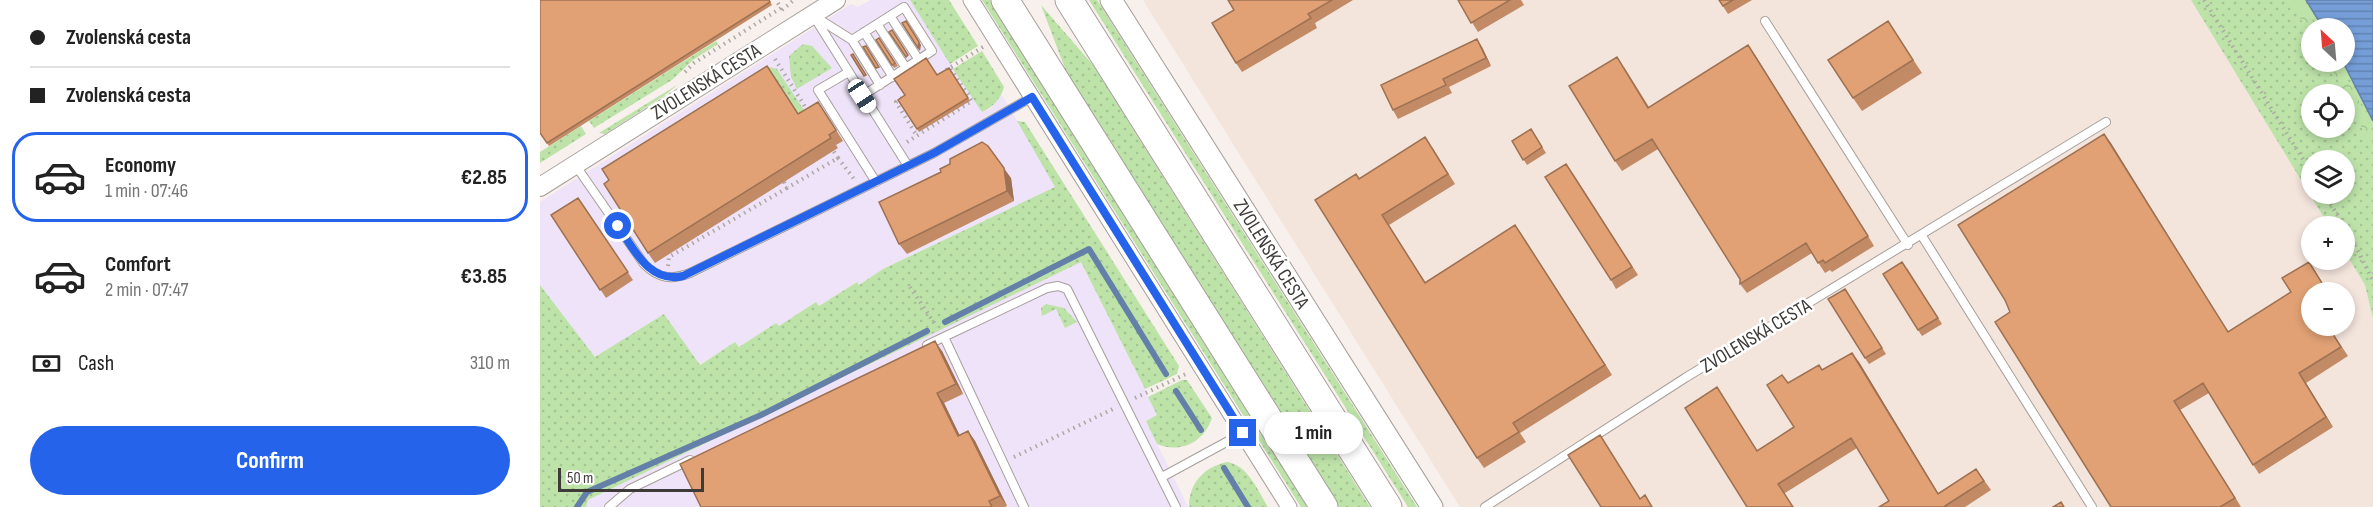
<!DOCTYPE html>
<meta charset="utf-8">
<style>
:root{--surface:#fff;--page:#f2f2f2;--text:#222;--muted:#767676;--line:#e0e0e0;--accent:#2563eb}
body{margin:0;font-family:"Sofia Sans Condensed",sans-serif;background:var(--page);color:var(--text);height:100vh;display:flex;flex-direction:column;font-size:22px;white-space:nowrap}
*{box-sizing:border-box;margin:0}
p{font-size:20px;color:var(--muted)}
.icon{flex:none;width:33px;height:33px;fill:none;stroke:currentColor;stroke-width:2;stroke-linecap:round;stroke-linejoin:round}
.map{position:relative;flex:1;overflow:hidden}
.details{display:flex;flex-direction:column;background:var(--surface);width:540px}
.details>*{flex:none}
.hud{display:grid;align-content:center;height:132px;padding:0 30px;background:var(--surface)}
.needle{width:39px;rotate:334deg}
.fabs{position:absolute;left:1761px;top:18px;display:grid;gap:12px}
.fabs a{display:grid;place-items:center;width:54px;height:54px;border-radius:50%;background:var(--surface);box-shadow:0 3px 9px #0003;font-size:30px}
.scale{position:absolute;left:18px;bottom:15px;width:146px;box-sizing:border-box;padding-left:6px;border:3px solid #3d3a38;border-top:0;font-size:16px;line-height:21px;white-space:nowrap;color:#3d3a38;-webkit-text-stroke:4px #fff;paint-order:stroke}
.end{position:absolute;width:27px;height:27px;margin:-14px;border:8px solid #2563eb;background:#fff;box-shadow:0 0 0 3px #fff}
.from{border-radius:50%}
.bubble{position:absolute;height:42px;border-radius:21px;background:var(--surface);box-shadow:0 3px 9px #0003;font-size:20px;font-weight:700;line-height:42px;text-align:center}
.car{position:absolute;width:18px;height:36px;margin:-18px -9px;border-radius:8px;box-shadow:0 0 4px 2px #0007;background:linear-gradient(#fff 24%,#345 0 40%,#fff 0 76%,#345 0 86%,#fff 0)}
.hud b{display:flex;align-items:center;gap:21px;height:57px;font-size:22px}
.hud b+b{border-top:2px solid var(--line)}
.hud i{width:15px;height:15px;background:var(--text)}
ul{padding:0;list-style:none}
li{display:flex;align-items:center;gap:18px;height:90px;margin:0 12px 9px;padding:0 18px;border:3px solid transparent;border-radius:24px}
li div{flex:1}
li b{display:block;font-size:22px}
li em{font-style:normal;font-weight:700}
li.on{border-color:var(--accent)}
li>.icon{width:54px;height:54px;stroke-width:1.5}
.pay{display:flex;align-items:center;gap:15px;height:66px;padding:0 30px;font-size:22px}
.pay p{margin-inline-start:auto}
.button{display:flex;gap:12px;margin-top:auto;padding:12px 30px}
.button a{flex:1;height:69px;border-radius:36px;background:var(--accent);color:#fff;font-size:24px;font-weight:700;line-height:69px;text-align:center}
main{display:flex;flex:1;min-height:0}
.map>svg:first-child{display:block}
</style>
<main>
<section class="details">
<div class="hud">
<b><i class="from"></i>Zvolenská cesta</b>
<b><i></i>Zvolenská cesta</b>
</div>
<ul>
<li class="on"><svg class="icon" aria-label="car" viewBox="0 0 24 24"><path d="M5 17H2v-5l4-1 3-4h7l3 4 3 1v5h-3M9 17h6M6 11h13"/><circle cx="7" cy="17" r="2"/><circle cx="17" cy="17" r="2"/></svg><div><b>Economy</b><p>1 min · 07:46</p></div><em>€2.85</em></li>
<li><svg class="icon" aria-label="car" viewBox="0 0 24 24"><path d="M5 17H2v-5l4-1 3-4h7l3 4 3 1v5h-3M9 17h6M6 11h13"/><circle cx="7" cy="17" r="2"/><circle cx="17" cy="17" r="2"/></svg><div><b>Comfort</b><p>2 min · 07:47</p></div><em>€3.85</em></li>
</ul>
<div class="pay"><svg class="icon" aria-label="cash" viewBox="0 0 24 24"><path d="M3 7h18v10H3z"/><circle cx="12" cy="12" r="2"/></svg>Cash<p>310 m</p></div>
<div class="button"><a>Confirm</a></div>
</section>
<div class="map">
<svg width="1833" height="507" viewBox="0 0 1833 507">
<defs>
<pattern id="grass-dots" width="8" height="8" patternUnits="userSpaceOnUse" patternTransform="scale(1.5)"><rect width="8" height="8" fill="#bde3a9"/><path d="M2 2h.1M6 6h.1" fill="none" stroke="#a3c492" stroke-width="1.8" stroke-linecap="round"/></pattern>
<pattern id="forest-crowns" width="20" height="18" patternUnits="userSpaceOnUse" patternTransform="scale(1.5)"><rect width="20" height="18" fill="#bde3a9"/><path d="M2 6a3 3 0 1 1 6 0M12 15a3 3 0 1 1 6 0" fill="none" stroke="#a3c492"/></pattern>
<pattern id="water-rules" width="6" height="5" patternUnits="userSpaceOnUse" patternTransform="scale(1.5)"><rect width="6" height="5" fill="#759ed8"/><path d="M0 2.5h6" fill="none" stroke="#6182b0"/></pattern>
</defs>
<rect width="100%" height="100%" fill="#f8f0ec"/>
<path fill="#eee3f8" d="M331,0h39l72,112 8,-3 12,-14 54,92 -173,82 -24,16 -3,-3 -37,24 -3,-3 -37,24 -3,-4 -37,24 -4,-5 -36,23 -35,-51 -68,44 -56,-73v-83l311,-198 7,3z
M541,261l77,154 -12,6 42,86h-602l2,-7z"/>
<path fill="#f3e4dc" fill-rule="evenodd" d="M603,0h1048l138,226h-17v34h32l1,-8 20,33 8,34v188h-913zM1772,292h32v34h-32z"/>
<path fill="url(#grass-dots)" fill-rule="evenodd" d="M370,0h39l29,46 -28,18z
M442,0h8l319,507h-8z
M549,0h8l320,507h-9z
M1651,0h115l17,28h-11v34h31l30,59v198l-8,-34 -20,-33 -1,-26h-15zM1772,94h32v34h-32zM1772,160h32v34h-32z
M501,5l52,60 277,442h-31l-270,-428z
M176,41l2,3 -25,16 -21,20 -78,48 -5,-7z
M263,44l9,2 20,22 -35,21 -6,-12 -2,-21z
M442,51l22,36c-3,12 -11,20 -22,25l-29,-43z
M229,67l8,2 49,75 2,6 -3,7 -51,-81 -35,10z
M137,85l-13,11 -59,38 -6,-1z
M477,121l8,1 154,244 -2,8 -32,15 -64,-127 -493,238 -2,7h-46v-222l55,72 69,-43 36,51 35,-23 4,5 37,-24 3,3 37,-24 3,4 38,-24 2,3 24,-16 172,-82z
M41,126l5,8 -46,29v-11z
M506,304l18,4 13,14 -12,6 -9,-19 -14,7 -1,-8z
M642,380h5l25,38c-8,24 -31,36 -55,26l-11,-23 11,-6 -9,-18z
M687,462c21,3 31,29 41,45h-79c0,-24 15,-40 38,-45z"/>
<path fill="url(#forest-crowns)" d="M1749,0h11l17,28h-5l-1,8z
M1787,62h10c16,27 36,57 36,90l-28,-61z"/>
<path fill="url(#water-rules)" stroke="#6480a8" stroke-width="1.5" d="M1766,0h67v121l-30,-59 1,-34h-21z"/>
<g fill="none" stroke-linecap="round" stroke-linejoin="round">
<path stroke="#6480a8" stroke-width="6" d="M405,322l144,-73 77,125
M636,391l25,39
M684,468l24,39
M37,507l10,-15 174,-77 166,-84"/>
<g stroke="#a69f9b" stroke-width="10">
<path id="service" d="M273,15l95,151
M274,16l38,24 28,45
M350,16l29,44
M1225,21l143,224
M337,24l29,44
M324,32l29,45
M312,40l52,-33 28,44 -70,45
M307,73l-29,17 58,92
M36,166l68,98c15,15 28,16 46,9l244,-120 98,-56
M1382,236l170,271
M404,337l80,170
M387,345l120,-57 11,-2 9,3 109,218
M622,477l81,-44
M69,507l21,-18 60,-29
M945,507l200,-129 421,-256"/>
</g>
<g stroke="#a69f9b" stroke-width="17">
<path id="minor" d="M431,0l318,507"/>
</g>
<g stroke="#a69f9b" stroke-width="20">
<path id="tertiary" d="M0,187l296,-187"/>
</g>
<g stroke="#a69f9b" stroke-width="23">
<path id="secondary" d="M571,0l321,507"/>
</g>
<g stroke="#a69f9b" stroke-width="29">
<path id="motorway" d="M465,0l319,507
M529,0l319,507"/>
</g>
<path stroke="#aea8a5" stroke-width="4" stroke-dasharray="1.5 4.5" stroke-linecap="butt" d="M1664,0l108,174
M242,10l12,-10
M235,59l34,54
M406,70l37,-23
M145,72l9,-9 87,-55 -5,-8
M362,98l-6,4 21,34
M367,142l65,-41 -22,-33
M298,158l16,21
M244,182l3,6 51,-30 -7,-11
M1784,194l24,37 25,50
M128,266l1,-9 118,-69
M370,287l27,40
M595,398l53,-25
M474,457l101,-49"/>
<use href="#service" stroke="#fff" stroke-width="8"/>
<use href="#minor" stroke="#fff" stroke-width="15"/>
<use href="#tertiary" stroke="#fff" stroke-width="18"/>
<use href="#secondary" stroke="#fff" stroke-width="21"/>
<use href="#motorway" stroke="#fff" stroke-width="27"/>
</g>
<path fill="#c28a65" d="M229,0l3,5 -223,141 -9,-13z
M688,0h125l-38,23 2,5 -75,44 -6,-9 -2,-53z
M918,0h63l3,5 -46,27z
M1179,0h33l-24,14z
M1357,35l25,38 -60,38 -9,-13z
M339,38l19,28 -4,2 -18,-28z
M942,47l9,19 -42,21 3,6 -54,26 -5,-9z
M1215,55l119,191 -42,26 -2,-2 -5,3 -13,-20 -65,40 -7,-9v-5l-82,-130 -36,22 -7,-10 9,-94 25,40z
M227,66l31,48 27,-2 18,29 -7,4 2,3 -183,115 -7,-10z
M409,68l21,33 -51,31 -21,-32z
M991,129l15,24 -19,12 -15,-24z
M1564,134l124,198 63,-40 24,-21 13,21h-16v34h16l20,30 -42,27 27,44 -74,47 -50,-81 -29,17 61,97h-130l-101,-195z
M892,147l23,37 -66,41 36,57 90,-57 97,150 -92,58 6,9 -42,26 -7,-10 -118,-280z
M401,172l70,6 3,23 -107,53 -8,-10z
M1032,172l66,103 -22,14 -5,-9z
M38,198l55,82 -27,18 -55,-83z
M1367,268l35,56 -20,12 -4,-6z
M1305,289l41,65 -17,10 -4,-6z
M402,351l21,43 -19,9 15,32 9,-4 7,10 32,65 -2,1h-304z
M1319,362l79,131 38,-24 15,21 -26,17h-86l10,-6 -32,-53 -72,45 -38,14 -30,-120 40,64 37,-24 -6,-44 35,-13z"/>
<path fill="#9e7152" d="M366,21l15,24 -1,6 -2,-3z
M937,39l5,8 9,19 -5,-8z
M1208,45l7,10 119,191 -6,-10z
M1564,134l7,9 123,199 -6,-10z
M448,146l23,32 3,23 -7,-10z
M975,225l7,10 90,140 -7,-10z
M395,341l7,10 21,43 -7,-10z
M1312,353l7,9 85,141 -6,-9z
M1759,373l7,10 27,44 -7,-10z
M397,393l7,10 21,43 -7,-10z
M1634,401l6,9 61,97 -6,-9z
M428,431l7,10 32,65 -7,-10z"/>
<path fill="#e1a175" stroke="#9e7152" stroke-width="1.5" d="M0,0h229l1,2 -223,141 -7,-10z
M688,0h104l-24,14 3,4 -75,45 -24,-40 22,-13z
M918,0h52l-39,23z
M1179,0h14l-10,6z
M366,21l13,21 -1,6 -16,-25z
M1348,21l25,39 -60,38 -25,-38z
M352,30l16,25 -2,2 -17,-25z
M339,38l16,25 -3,2 -16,-25z
M937,39l9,19 -43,21 3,6 -53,25 -12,-25z
M1208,45l120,191 -43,27 -2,-3 -5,3 -12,-20 -66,41v-5l-88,-140 -37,22 -46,-75 48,-29 31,51z
M326,46l13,21 -3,1 -13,-21z
M313,54l13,21 -2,1 -13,-21z
M386,58l11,17 12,-7 19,30 -51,31 -19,-29 7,-5 -11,-16z
M227,66l31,48 20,-12 18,28 -7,5 2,3 -183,115 -44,-69 5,-4 -7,-11z
M991,129l11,18 -19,13 -11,-19z
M1564,134l124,198 63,-40 -9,-14 27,-16 16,26 -7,4h-6v4l-2,2 2,2v26h16l13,21 -42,26 27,44 -73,48 -50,-82 -29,18 61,97 -15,9h-109l-116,-185 15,-10 -5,-12 -47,-75z
M885,137l23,37 -66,41 43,68 90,-58 90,140 -92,58 6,9 -42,26 -162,-258 41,-26 3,5z
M442,142l6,4 16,22 3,23 -108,53 -20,-42 62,-30 -1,-3 10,-5v-5z
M1026,164l66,103 -21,13 -66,-103z
M38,198l50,74 -28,18 -49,-75z
M1362,262l36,56 -20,12 -35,-56z
M1305,289l37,59 -17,10 -37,-59z
M395,341l21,43 -19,9 21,43 10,-5 32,65 -11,5 3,6h-291l-21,-43z
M1312,353l86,141 38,-25 8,12 -39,25 1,1h-67l10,-6 -38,-63 -73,46 15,23h-46l-62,-99 32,-21 40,64 37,-24 -27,-42 15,-10 6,8 31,-18 3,5z
M1060,435l40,64 5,-4 7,12h-51l-33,-52z
M1521,502l3,5h-11z"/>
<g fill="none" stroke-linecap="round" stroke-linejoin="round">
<path stroke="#2563eb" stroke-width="8" d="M78,226c16,23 31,58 65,50l251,-123 98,-56 211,336"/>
</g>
<g text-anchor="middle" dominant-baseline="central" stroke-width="5" stroke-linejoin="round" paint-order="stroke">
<g font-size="20" fill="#3d3a38" stroke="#fff">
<text transform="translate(166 82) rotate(-32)">ZVOLENSKÁ CESTA</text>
<text transform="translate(731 254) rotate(58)">ZVOLENSKÁ CESTA</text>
<text transform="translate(1216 336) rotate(-31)">ZVOLENSKÁ CESTA</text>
</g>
</g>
</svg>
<div class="fabs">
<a><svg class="needle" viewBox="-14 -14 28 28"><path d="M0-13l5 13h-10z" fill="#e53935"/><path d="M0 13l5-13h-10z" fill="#767676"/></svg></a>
<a><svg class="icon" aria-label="locate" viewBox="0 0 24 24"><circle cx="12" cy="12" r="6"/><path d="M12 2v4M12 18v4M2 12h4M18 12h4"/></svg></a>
<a><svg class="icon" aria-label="layers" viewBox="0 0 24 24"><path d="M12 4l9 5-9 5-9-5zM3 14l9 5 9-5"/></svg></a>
<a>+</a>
<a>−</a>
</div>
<div class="scale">50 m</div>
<i class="end from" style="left:78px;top:226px"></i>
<i class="end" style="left:703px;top:433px"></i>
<div class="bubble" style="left:724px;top:412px;width:99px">1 min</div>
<i class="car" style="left:322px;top:96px;rotate:147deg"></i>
</div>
</main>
